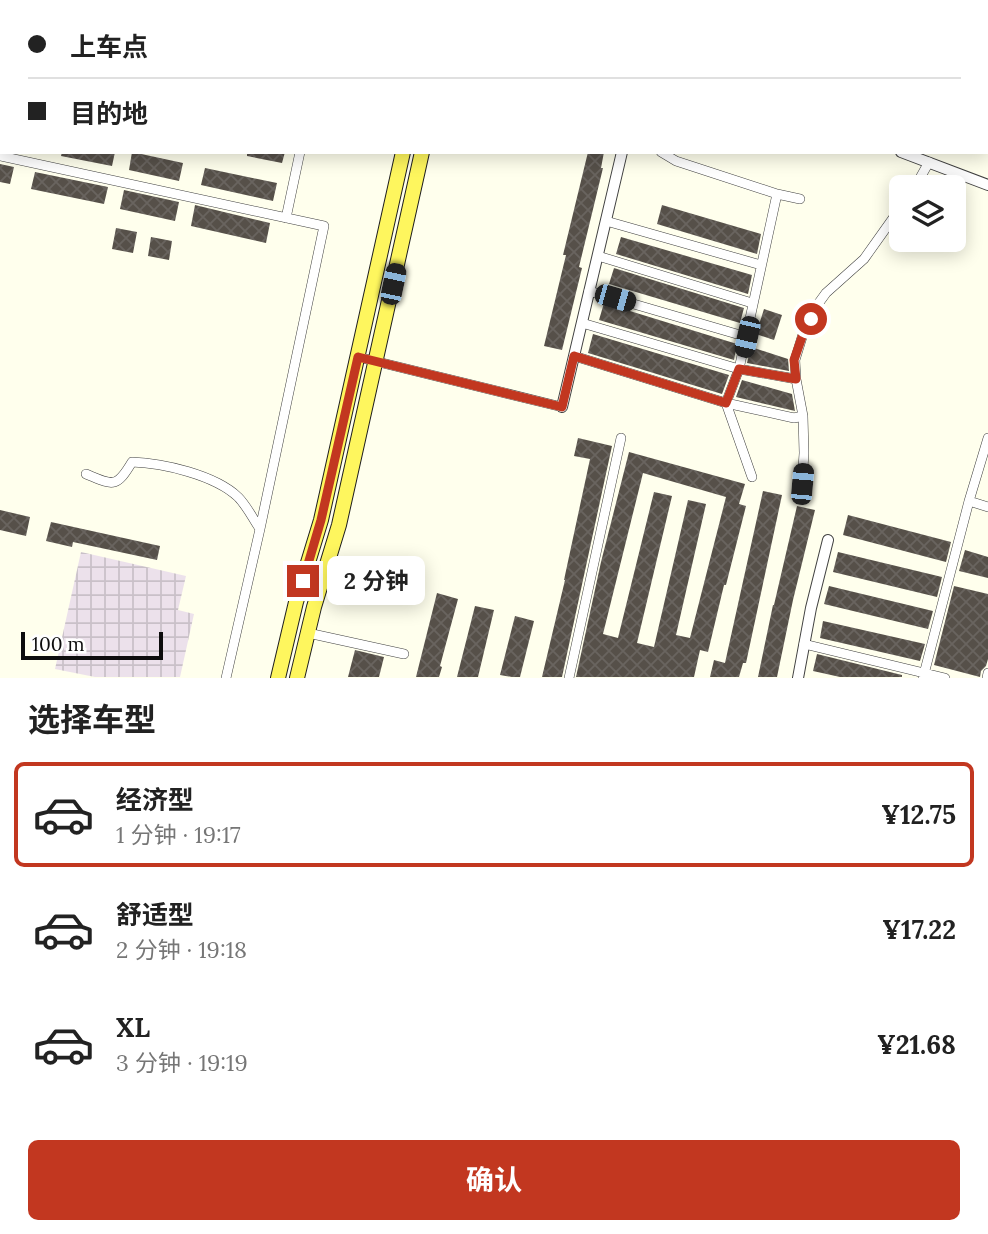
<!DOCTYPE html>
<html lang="zh">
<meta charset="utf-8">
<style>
:root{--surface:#fff;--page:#f6f6f6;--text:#222;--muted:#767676;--line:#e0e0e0;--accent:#c23720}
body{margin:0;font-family:Lora,"Noto Sans SC",serif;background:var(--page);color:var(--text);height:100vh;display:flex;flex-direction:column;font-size:26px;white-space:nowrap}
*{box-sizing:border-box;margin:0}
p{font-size:23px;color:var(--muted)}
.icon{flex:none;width:38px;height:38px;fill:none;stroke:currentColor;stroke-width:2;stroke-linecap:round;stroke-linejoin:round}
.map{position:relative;height:678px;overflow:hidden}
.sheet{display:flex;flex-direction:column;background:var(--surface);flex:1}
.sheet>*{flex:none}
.banner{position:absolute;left:0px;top:0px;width:989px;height:154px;box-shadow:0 4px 18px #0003;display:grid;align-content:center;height:154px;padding:0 28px;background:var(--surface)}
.tools{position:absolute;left:889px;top:175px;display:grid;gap:14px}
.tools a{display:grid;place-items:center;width:77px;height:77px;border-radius:10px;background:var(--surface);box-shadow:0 4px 18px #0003;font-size:35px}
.scale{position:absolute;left:21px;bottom:18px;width:142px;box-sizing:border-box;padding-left:7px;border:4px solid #0d0d0d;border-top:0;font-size:19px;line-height:24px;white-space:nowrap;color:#0d0d0d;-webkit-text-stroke:5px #fff;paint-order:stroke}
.end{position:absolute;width:32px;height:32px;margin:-16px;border:9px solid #c23720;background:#fff;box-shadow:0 0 0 4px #fff}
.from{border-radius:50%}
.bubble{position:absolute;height:49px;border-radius:10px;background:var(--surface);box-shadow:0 4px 18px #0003;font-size:23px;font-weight:700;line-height:49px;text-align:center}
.car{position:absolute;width:21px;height:42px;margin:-21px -10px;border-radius:9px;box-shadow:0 0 5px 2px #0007;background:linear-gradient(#222 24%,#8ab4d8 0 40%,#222 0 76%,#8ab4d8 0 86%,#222 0)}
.banner b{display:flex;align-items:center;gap:24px;height:66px;font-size:26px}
.banner b+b{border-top:2px solid var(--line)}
.banner i{width:18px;height:18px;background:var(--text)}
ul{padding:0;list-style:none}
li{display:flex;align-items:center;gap:21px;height:105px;margin:0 14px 10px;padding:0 14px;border:4px solid transparent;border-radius:10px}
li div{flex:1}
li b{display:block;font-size:26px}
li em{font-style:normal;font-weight:700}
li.active{border-color:var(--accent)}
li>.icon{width:63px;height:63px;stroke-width:1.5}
h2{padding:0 28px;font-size:32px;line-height:84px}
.action{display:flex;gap:14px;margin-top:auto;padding:14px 28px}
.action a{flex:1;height:80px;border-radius:10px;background:var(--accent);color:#fff;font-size:28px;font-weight:700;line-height:80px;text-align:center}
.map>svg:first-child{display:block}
</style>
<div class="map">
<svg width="988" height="678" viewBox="0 0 988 678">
<defs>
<pattern id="industrial-grid" width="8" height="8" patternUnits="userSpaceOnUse" patternTransform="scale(1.75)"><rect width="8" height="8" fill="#ece1eb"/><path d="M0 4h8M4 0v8" fill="none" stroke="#c9c0c8"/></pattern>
<pattern id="building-cross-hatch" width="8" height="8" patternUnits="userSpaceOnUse" patternTransform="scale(1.75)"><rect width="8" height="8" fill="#565049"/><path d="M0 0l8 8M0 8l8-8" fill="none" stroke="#69645f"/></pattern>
</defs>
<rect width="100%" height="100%" fill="#ffffed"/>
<path fill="url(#industrial-grid)" d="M81,552l105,24 -8,34 16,4 -14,63h-85l-40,-8z"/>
<path fill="url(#building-cross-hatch)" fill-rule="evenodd" d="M62,152h53l-3,14 -51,-10z
M132,152l51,11 -4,18 -50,-11z
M247,152h38l-3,11 -35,-7z
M588,152h16l-3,16h2l-24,99 3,1 -20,82 -18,-4 22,-91h-3z
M0,164l14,3 -4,17 -10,-2z
M205,168l72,15 -4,18 -72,-16z
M35,172l73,15 -4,17 -73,-15z
M124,190l55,12 -4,19 -55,-12z
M195,205l75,18 -4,20 -75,-17z
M662,205l99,29 -4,20 -100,-30z
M116,228l21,4 -4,21 -21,-4z
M151,237l21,4 -3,19 -21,-4z
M621,237l131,38 -4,19 -132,-40z
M614,268l130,40 -4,15 -131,-39z
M604,303l133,41 -3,16 -135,-40z
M764,309l18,6 -8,25 -18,-6z
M593,334l136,41 -7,19 -134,-41z
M751,347l37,12 1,12 -42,-8z
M742,380l50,14 3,17 -59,-14z
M578,438l34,8 -50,231h-20l23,-97h-1l26,-121 -16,-3z
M629,452l116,32 -6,20 7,2 -20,79h-2l-16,67 -8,-2 -6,27h-118l25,-115zM643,473l83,24 -36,141 -14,-3 30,-131 -18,-4 -34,147 -17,-4 35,-147 -18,-4 -36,146 -15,-4z
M763,491l19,4 -36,168h-3l-4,14h-29l4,-17 11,3z
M797,506l18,4 -22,90 -16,77h-19l15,-72h1z
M0,510l30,7 -4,19 -26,-6z
M848,515l103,27 -5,20 -103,-27z
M51,522l109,24 -3,14 -84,-18 -1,5 -26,-6z
M965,550l23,7v21l-29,-7z
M838,552l104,25 -5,20 -104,-25z
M829,586l104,25 -5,18 -104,-25z
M954,586l34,8v65l-2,7 -5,5 -1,6 -46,-12z
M437,593l21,6 -18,67 2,1 -3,10h-23z
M475,606l19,4 -16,67h-21z
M515,616l19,5 -14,56h-8l-12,-2z
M823,621l102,23 -5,17 -100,-23z
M355,650l29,7 -5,20h-31z
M817,654l85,21v2h-62l-27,-6z"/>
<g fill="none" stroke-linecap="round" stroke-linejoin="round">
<g stroke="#404040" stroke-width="10">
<path id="minor" d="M53,0l9,2
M333,2v-2
M661,152l15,9 101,33 23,5
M0,156l324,70 -64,303 -34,149
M915,187l14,-25
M286,218l14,-66
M606,221l155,44
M598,256l154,47
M589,291l158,46
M582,323l157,46 57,10
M574,356l152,47 68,15 9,-2
M358,357l204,50
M86,474c27,11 30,15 46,-12 31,1 83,13 106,35 9,9 15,22 22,32
M752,477l-26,-74 13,-34 38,-175
M802,483l2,-30 -1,-37 -7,-37 -1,-19 8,-26 15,-30 8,-11 38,-34 37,-52
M969,501l19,6
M308,633l96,21
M804,644l141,34
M569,678l52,-240
M923,678l46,-177 19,-63
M987,678l1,-5"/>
</g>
<g stroke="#404040" stroke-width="12">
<path id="tertiary" d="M658,2l1,-2
M901,152l87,33
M562,407l60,-255
M798,678l13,-70 17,-68"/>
</g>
<g stroke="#1e1e1e" stroke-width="16">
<path id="primary" d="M437,2v-2
M455,2l1,-2
M278,678l18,-76 25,-82 82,-368
M297,678l17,-71 25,-82 83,-373"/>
</g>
<use href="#minor" stroke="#fff" stroke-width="9"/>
<use href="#tertiary" stroke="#fff" stroke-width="10"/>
<use href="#primary" stroke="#fef65e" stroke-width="14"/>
</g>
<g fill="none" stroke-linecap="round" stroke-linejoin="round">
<path stroke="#c23720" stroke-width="9" d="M303,581l18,-61 37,-163 204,50 12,-51 152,47 13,-34 57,10 -2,-19 9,-26 8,-15"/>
</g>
</svg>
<div class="tools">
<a><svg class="icon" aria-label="layers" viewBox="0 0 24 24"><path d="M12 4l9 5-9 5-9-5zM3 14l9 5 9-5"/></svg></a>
</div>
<div class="scale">100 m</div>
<i class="end from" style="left:811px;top:319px"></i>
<i class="end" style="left:303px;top:581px"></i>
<div class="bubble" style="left:327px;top:556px;width:98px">2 分钟</div>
<i class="car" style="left:393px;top:284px;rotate:12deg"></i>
<i class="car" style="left:615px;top:298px;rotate:106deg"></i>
<i class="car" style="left:747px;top:337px;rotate:193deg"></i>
<i class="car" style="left:802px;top:484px;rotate:5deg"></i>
<div class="banner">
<b><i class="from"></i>上车点</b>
<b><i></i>目的地</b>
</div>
</div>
<section class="sheet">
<h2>选择车型</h2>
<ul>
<li class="active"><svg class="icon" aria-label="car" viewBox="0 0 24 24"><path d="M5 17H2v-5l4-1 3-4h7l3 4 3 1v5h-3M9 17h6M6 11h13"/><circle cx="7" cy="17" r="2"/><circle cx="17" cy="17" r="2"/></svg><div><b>经济型</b><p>1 分钟 · 19:17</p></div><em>¥12.75</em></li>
<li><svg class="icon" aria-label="car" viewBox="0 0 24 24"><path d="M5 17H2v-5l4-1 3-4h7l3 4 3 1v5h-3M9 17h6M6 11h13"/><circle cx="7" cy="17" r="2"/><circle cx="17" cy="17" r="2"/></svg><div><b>舒适型</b><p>2 分钟 · 19:18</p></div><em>¥17.22</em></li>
<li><svg class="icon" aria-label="car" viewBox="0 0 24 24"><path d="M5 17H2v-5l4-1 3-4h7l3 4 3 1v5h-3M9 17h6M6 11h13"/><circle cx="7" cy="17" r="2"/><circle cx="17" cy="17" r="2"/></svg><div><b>XL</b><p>3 分钟 · 19:19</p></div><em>¥21.68</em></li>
</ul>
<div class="action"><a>确认</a></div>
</section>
